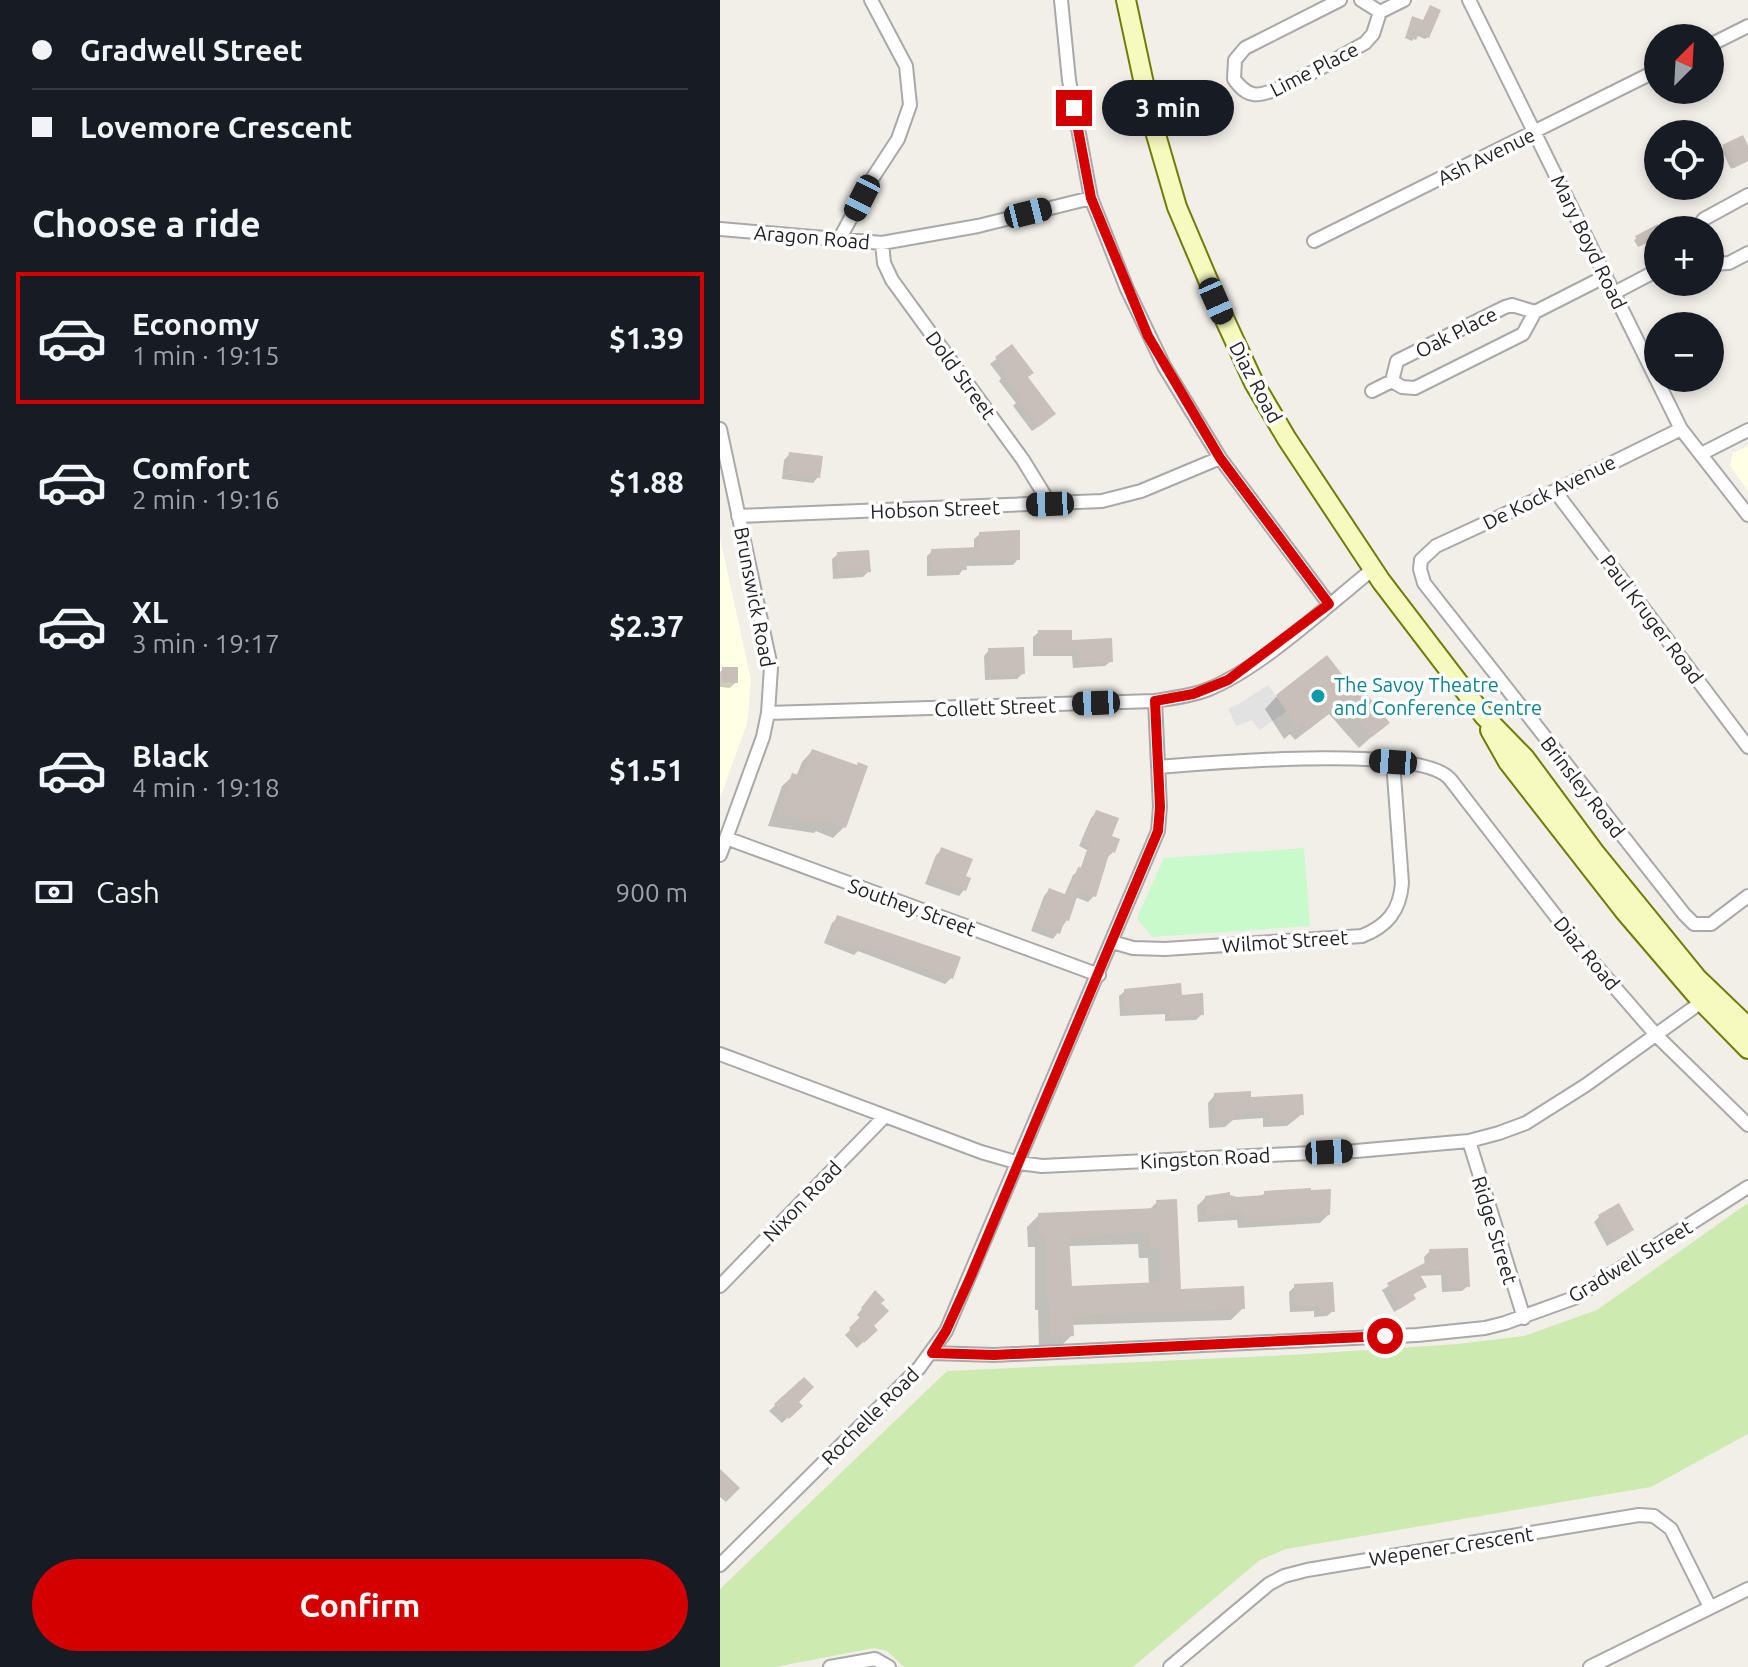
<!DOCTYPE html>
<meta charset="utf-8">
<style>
:root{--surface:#171b24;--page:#242831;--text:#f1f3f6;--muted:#9ea1a6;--line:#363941;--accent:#d40000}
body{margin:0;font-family:Ubuntu,sans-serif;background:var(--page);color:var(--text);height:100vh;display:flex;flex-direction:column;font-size:30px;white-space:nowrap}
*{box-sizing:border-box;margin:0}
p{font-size:26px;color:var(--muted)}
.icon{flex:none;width:44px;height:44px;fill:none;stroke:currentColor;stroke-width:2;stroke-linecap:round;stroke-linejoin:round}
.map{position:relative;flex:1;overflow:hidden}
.sheet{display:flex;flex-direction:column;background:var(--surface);width:720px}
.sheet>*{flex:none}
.banner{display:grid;align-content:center;height:176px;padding:0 32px;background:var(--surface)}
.needle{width:52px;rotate:24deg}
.buttons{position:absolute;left:924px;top:24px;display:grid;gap:16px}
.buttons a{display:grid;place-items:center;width:80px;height:80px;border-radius:50%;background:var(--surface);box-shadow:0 4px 12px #0003;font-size:40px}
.end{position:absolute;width:36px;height:36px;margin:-18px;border:10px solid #d40000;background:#fff;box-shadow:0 0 0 4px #fff}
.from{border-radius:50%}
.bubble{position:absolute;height:56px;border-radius:28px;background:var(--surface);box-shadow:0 4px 12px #0003;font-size:26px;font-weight:600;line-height:56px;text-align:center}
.car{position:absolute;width:24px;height:48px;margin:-24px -12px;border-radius:10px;box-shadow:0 0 6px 2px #0007;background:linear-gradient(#222 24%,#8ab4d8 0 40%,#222 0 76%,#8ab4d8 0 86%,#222 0)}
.banner b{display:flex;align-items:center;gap:28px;height:76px;font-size:30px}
.banner b+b{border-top:2px solid var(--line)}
.banner i{width:20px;height:20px;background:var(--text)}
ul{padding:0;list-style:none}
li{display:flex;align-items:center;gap:24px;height:132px;margin:0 16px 12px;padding:0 16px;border:4px solid transparent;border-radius:0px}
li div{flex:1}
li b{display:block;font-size:30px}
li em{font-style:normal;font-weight:600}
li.selected{border-color:var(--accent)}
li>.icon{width:72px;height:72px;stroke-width:1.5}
h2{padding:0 32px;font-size:36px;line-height:96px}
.pay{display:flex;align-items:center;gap:20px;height:88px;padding:0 32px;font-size:30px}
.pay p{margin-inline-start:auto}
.cta{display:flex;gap:16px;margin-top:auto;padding:16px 32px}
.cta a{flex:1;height:92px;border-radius:48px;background:var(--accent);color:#fff;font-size:32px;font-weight:600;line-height:92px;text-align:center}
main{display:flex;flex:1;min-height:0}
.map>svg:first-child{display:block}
</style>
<main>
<section class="sheet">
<div class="banner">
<b><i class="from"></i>Gradwell Street</b>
<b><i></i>Lovemore Crescent</b>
</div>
<h2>Choose a ride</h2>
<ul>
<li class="selected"><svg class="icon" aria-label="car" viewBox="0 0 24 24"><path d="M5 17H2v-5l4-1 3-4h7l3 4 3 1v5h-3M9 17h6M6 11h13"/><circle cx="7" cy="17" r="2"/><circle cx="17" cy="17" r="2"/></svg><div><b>Economy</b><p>1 min · 19:15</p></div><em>$1.39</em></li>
<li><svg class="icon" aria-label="car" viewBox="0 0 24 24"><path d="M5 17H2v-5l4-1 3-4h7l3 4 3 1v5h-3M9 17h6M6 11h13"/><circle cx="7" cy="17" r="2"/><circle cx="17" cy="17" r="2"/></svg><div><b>Comfort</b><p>2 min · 19:16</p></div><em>$1.88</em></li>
<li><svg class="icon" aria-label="car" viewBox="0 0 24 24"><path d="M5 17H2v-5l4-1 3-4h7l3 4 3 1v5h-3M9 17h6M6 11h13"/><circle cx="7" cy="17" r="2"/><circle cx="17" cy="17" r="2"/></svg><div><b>XL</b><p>3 min · 19:17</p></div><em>$2.37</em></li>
<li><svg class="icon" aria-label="car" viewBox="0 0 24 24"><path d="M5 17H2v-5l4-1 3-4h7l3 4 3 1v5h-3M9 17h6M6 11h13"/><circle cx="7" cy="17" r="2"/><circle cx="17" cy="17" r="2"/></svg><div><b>Black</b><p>4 min · 19:18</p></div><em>$1.51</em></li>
</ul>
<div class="pay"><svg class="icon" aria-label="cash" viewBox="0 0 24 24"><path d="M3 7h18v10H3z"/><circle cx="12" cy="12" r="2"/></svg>Cash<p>900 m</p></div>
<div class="cta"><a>Confirm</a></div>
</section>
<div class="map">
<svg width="1028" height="1667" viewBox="0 0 1028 1667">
<rect width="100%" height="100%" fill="#f2efe9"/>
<path fill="#ffffe5" d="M1028,446v45l-18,-25 3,-13z
M0,538l31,142 -4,44 -27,74z"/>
<path fill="#cdebb0" d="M1028,1203v231l-97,53 -365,62 -26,11 -127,107h-229l-17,-16 -13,-3 -99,19h-55v-78l227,-218 343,-16 168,-11 66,-8 73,-26z"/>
<path fill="#c8facc" d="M584,848l6,78 -158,11 -15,-19 27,-60z"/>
<path fill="#e2e2e2" d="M548,685l19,26 -27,19 -8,-10 -16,6 -8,-18 11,-4z"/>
<path fill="#0003" fill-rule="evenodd" d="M692,18l16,19 -3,2 -9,-4 -4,6 -7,-3z
M1003,147l25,3v11l-17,8 -10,-20z
M938,226v20l-5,2 -3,-7 -12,6 -4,-7z
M292,347l36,73 -16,11 -19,-25 3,-3 -17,-22 2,-3 -11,-14z
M70,454l28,23 -5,6 -31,-4 2,-19z
M260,534l38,25 -5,6 -48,1 -6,9 -32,1v-20l5,-5 42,-2v-10z
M118,554l31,17 -6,6 -30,2 -1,-20z
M319,632l31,10 41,19 -6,5 -32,2 -1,-12h-39v-19z
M269,650l34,23 -6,6 -32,1 -1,-24z
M3,669l13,13 -6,6 -10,-1v-15z
M557,696l82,3 28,24 -28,25 -30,-34 -34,26 -5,-6 -6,5 -19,-30z
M92,751l32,76 -11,11 -17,-7 -2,2 -46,-7 14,-40 11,-10 3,1 6,-15z
M377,812l12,25 4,15 -6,6 -13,38 -6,6 -13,-5 -8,23 -14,19 -22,-8 13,-35 5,-6 15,6 9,-21 7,-5 7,-20 -8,-4 12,-28z
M222,850l22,40 -5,6 -34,-12 11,-29z
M118,917l121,41 -8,20 -6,6 -87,-33 -4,4 -30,-12 8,-20z
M405,991l55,6 22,17 -6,6 -31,1v-7l-45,2 -1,-20z
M495,1095l34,4 53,15 -15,12 -24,1v-9l-30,2 -8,7 -16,1 -1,-25z
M545,1193l63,22 -8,8 -82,5 -1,-8 -39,2 -1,-16 8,-8 55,-1z
M437,1202l22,89 64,17 -12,12 -160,5v11l-11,11 -21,1 -1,-38h-3v-63h-7l-1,-20 12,-12 110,-5zM418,1244l1,14h9l1,27 -79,3 -2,-42z
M880,1216l32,14 -25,16 -13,-24z
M710,1251l38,35 -6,5 -20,1 -1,-17 -22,1 5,10 -12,10 2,3 -6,5 -14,8 -12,-22 43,-25 -1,-8z
M575,1286l38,25 -6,5 -13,1v-6l-24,1 -1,-20z
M150,1299l1,27 4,4 -18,18 -12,-13 16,-16 -4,-4z
M83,1380l-7,22 4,4 -18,17 -13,-12z"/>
<path fill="#c7bfb8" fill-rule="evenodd" d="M710,5l11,5 -12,28 -10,-4 -3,6 -10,-4 6,-20 11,4z
M1023,135l5,11v15l-14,7 -12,-23z
M938,224v14l-18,8 -5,-10z
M292,344l22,29 -6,4 28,37 -18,13 -21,-28 3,-2 -17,-23 3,-2 -11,-15z
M69,452l34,4 -3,22 -33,-4z
M300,530v30l-54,1 1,9 -35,1 -1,-22 48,-2v-15z
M149,550l2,22 -33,2 -1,-22z
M318,630h34v10l40,-2 1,24 -35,1 -1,-12h-39z
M304,647l1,27 -35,1 -2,-27z
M607,655l32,41 6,-4 25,31 -18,14 -30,-34 -34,27 -5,-7 -6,5 -21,-33z
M2,667h16v16l-17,-1z
M92,749l45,16 1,-3 10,4 -22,62 -19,-7 -1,2 -49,-8 15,-42 10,3z
M376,810l23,8 -7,18 8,3 -5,14 -5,-2 -14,46 -17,-6 -10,30 -4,-1 -5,14 -25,-9 14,-37 18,7 11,-28 5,1 8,-24 -7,-2v-4z
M221,847l32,12 -7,17 5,2 -5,13 -36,-13z
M117,915l124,42 -8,22 -90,-33 -1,4 -33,-12z
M461,983l1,12 21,-2 1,22 -34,2v-8l-45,2 -1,-22z
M531,1091v6l52,-3 1,21h-8v4l-26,1 -1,-8 -35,1 1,7 -19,1 -2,-28z
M591,1188v2l20,-1 -1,26 -85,6v-8l-39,2 -1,-19 25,-4v3l7,2 27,-2v-4z
M457,1199l4,90 63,-3 1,23 -172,6 1,21 -23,1 -2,-38h-3v-63h-7l-1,-23 119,-5 -1,-8zM429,1232l1,15h9l1,35 -88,4 -3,-50z
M899,1203l15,27 -20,12 -16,-27z
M748,1248l2,39h-23l-1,-17 -28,1 9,16 -14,7 3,5 -16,9 -13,-25 43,-23 -1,-11z
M613,1282l2,30h-16v-6l-24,1 -1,-23z
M155,1290l10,10 -4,3 8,8 -15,15 4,4 -14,13 -15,-15 16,-16 -4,-4z
M84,1377l10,10 -15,15 4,4 -14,13 -15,-15z
M0,1469l20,19 -14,14 -6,-5z"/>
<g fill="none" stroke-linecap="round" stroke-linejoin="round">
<g stroke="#a9a9a9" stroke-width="16">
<path id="street" d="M341,0l8,80 22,118 36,91 37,77 56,92 109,146
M620,0l-95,48 -10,12 -1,19c5,7 10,13 19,15 19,5 91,-40 112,-51l8,-9 7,-22 24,-12
M641,0l19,12
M749,0l212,429 67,86
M990,45l38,-19
M0,229l162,14 96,-17 113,-28
M976,230l8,-11 44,-24
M120,238l30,-56 28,-43 12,-34 -4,-39 -35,-66
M594,241l344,-171
M162,243l2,20 8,17 131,180 27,44
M990,264l19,-1 19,-10
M894,293l44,-23
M672,381l10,6 13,1 108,-54 12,-22 71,-36
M672,381l5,-20 108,-54 7,-2 23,7
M652,391l20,-10
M0,429l51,238 -3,46 -5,24 -43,118
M961,429l-126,62 -119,55 -15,14 -1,9 4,14 260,331 10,10h17l37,-28
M981,454l47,-24
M835,491l193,256
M18,516l364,-15 39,-10 79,-33
M48,713l387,-12c18,-3 37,-5 54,-12 52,-21 119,-84 164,-120
M438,767c51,-4 261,-23 292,12l128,166 79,91 91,89
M6,838l373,137
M392,942l21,6 32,1 197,-13c25,-10 38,-25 40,-53l-9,-121
M0,1054l261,98 38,11 23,3 314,-15 113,-10 30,-8 27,-10 60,-38 121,-87
M749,1141l55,177
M0,1286l165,-170
M212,1353l62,2 423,-20 68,-7 20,-5 69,-25 174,-111
M0,1565l199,-197 27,-37 212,-500 2,-24 -5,-106
M110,1667l45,-8 14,8
M450,1667l99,-83 15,-8 23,-6 332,-55 15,1 17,13 39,78
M870,1667l158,-78"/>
</g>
<g stroke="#707d05" stroke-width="22">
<path id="secondary" d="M406,0l26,121 25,86 48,113 29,63 33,56 94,142 103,135 41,42 71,96 101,124 51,49
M770,730l18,32 117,150 77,90 46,47"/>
</g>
<use href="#street" stroke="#fff" stroke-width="12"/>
<use href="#secondary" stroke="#f7fabf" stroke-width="18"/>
</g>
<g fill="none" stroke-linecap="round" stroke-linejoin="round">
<path stroke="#d40000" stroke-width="10" d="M354,108l17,90 57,138 72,122 109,146 -101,76 -35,14 -38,7 5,106 -2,24 -188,447 -24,53 -14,22 62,2 391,-19"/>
</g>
<circle fill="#0f9aa8" stroke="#fff" stroke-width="3" cx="598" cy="696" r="8"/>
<g text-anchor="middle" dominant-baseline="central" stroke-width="7" stroke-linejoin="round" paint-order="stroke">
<g font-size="20" fill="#222" stroke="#fff">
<text transform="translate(594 69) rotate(-27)">Lime Place</text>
<text transform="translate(766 156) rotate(-26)">Ash Avenue</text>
<text transform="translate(92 237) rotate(5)">Aragon Road</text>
<text transform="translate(869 242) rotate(64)">Mary Boyd Road</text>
<text transform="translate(736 332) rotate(-27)">Oak Place</text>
<text transform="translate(241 375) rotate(54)">Dold Street</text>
<text transform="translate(536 382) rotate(62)">Diaz Road</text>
<text transform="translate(829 492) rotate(-26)">De Kock Avenue</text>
<text transform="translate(215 509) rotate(-2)">Hobson Street</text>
<text transform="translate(35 597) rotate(79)">Brunswick Road</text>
<text transform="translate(932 619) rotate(53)">Paul Kruger Road</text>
<text transform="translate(275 707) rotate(-2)">Collett Street</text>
<text transform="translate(863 787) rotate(52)">Brinsley Road</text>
<text transform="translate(192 907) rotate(20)">Southey Street</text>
<text transform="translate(565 941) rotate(-4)">Wilmot Street</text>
<text transform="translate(867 953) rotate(50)">Diaz Road</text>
<text transform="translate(485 1158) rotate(-3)">Kingston Road</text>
<text transform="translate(82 1201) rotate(-46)">Nixon Road</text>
<text transform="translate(775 1230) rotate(73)">Ridge Street</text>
<text transform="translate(910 1261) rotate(-31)">Gradwell Street</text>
<text transform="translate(150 1416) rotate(-45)">Rochelle Road</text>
<text transform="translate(731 1546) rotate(-9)">Wepener Crescent</text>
</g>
<g font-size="20" fill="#0d838f" stroke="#fff" text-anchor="start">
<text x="614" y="684">The Savoy Theatre<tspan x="614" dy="23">and Conference Centre</tspan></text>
</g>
</g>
</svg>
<div class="buttons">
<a><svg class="needle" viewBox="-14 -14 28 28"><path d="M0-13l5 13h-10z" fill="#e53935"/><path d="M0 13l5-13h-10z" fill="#9ea1a6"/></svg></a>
<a><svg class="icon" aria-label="locate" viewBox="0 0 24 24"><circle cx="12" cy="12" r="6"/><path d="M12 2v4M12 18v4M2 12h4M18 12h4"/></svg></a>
<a>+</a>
<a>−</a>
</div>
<i class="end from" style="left:665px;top:1336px"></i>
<i class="end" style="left:354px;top:108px"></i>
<div class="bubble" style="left:382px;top:80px;width:132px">3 min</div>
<i class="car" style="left:142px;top:198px;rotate:207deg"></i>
<i class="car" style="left:308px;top:213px;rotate:76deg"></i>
<i class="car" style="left:496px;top:301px;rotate:156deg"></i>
<i class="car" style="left:330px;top:504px;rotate:268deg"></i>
<i class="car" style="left:376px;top:703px;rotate:268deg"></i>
<i class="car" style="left:673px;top:762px;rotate:274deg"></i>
<i class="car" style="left:609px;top:1152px;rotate:87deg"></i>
</div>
</main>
